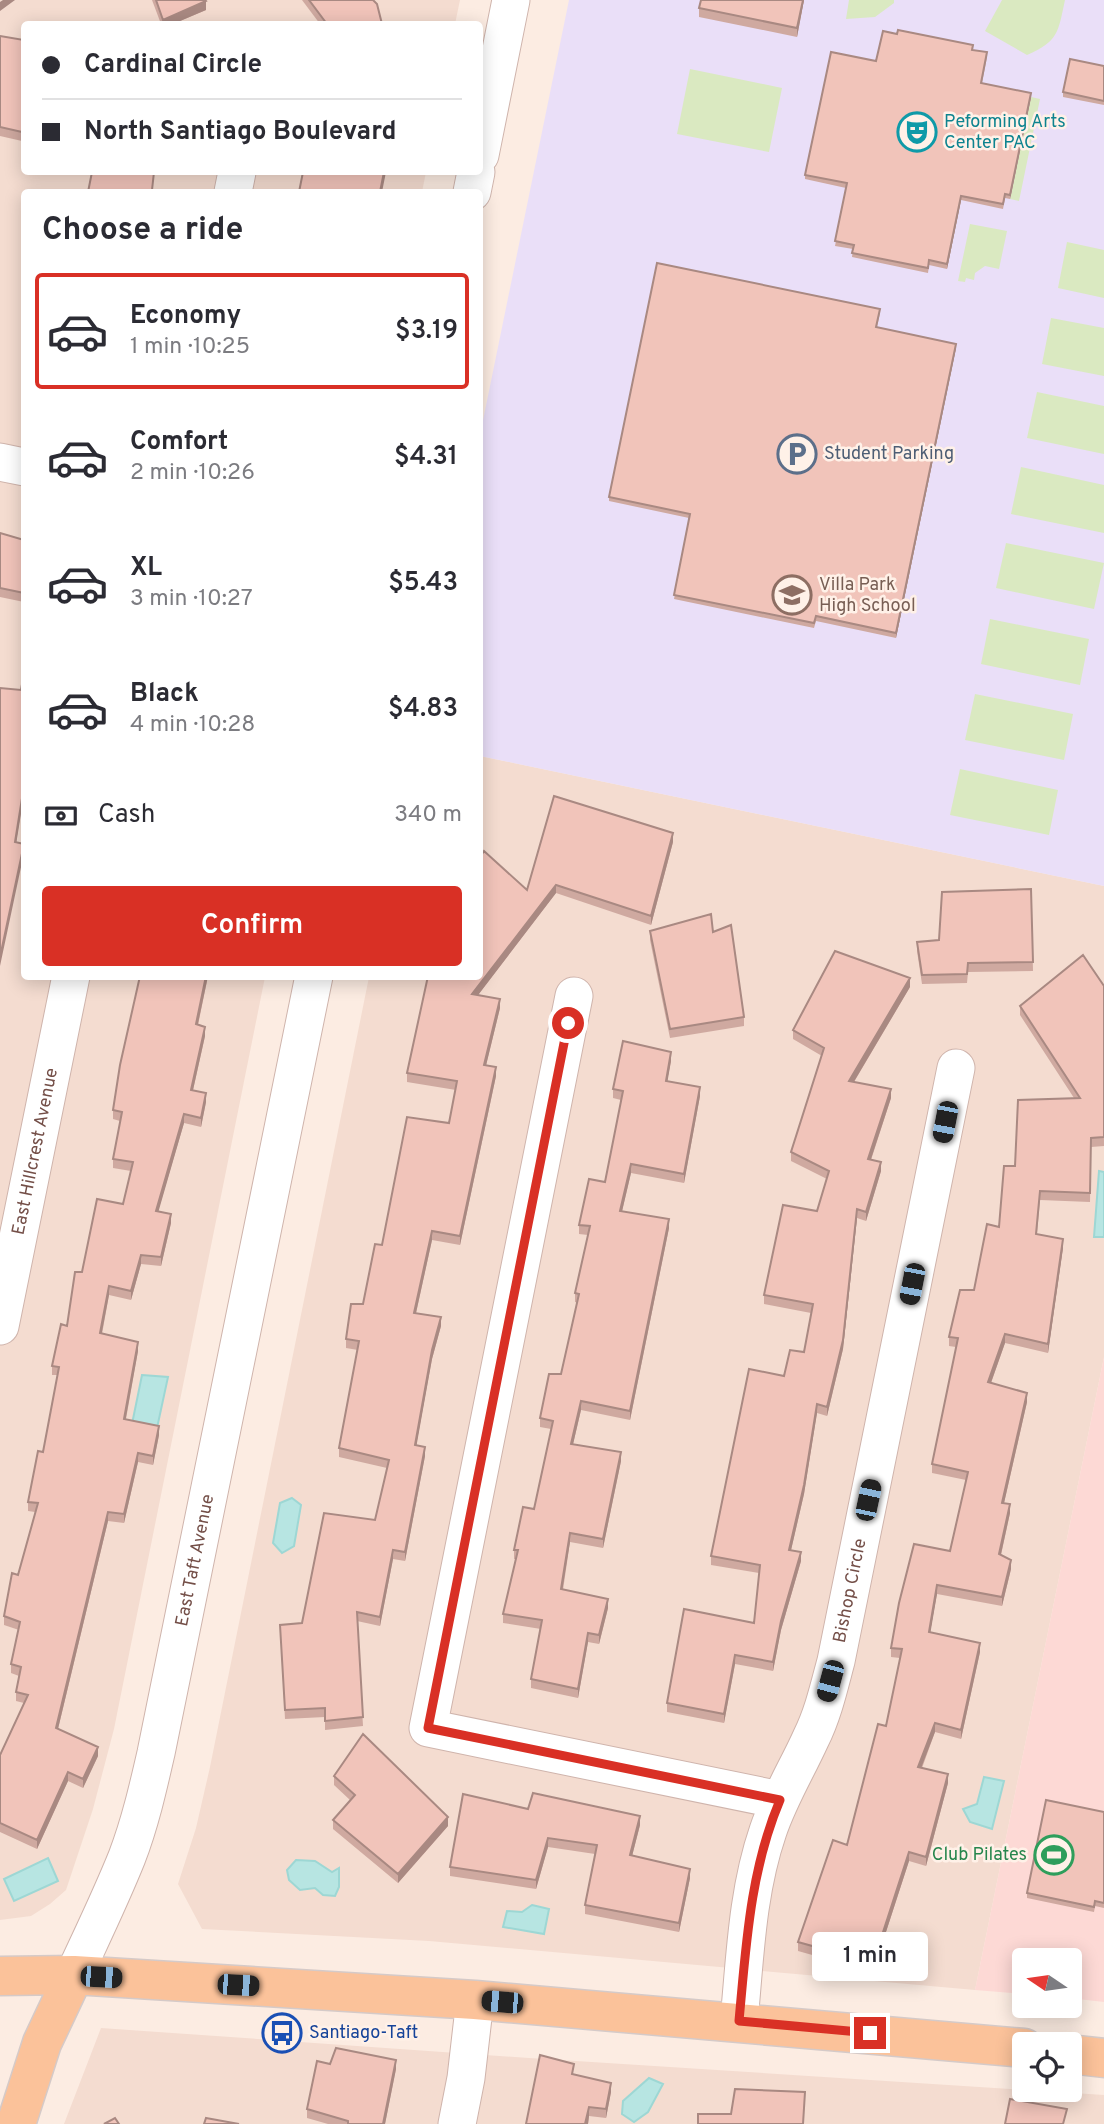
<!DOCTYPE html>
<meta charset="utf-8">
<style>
:root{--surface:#fff;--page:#f2f2f3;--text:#2b2b33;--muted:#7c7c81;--line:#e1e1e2;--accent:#d93025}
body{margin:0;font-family:Overpass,sans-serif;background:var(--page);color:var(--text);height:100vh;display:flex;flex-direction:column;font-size:26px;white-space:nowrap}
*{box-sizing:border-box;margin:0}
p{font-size:23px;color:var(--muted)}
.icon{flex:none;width:38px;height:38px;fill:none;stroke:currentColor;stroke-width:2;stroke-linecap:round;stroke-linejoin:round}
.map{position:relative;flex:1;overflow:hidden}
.panel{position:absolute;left:21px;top:189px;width:462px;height:791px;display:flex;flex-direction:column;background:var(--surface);border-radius:7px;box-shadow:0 4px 18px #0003}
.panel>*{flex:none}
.top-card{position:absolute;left:21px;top:21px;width:462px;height:154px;border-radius:7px;box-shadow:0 4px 18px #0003;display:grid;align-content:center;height:154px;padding:0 21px;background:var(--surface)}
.needle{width:46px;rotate:283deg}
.controls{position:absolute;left:1012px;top:1948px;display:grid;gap:14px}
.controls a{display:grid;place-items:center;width:70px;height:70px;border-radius:7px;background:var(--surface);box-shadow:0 4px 18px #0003;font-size:35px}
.end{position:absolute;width:32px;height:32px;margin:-16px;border:9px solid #d93025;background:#fff;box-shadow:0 0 0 4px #fff}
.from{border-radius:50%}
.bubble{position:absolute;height:49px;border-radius:7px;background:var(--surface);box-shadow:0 4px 18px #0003;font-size:23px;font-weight:600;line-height:49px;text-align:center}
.car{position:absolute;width:21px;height:42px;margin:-21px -10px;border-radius:9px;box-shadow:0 0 5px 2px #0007;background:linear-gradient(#222 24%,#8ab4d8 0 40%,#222 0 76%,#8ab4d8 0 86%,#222 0)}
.top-card b{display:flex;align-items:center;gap:24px;height:66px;font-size:26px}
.top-card b+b{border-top:2px solid var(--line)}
.top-card i{width:18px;height:18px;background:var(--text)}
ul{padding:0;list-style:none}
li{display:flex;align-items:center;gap:21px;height:116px;margin:0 14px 10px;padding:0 7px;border:4px solid transparent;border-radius:7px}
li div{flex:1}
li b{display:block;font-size:26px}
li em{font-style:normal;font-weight:600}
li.selected{border-color:var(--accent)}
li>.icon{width:63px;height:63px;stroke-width:1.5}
h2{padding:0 21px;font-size:32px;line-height:84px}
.pay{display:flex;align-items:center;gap:18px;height:77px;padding:0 21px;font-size:26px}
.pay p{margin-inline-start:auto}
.button{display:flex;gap:14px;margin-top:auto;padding:14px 21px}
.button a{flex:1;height:80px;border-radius:7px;background:var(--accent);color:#fff;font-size:28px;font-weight:600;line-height:80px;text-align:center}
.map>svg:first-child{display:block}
</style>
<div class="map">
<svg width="1104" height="2124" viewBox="0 0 1104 2124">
<rect width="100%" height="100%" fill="#fcece2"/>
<path fill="#f4dcd0" d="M0,0h460l-5,24h-431v148h402l-4,20h-398v784l241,1 -151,752 -21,80 -27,81 -16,14 -19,12 -31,4z
M480,756l624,130v471l-129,633 -546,-49 -227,-12 -24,-45 18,-56 14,-61 159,-790 111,-1z
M101,2028l428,30 575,37v29h-1040z"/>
<path fill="#fdd9d5" d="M1104,1357v645l-35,-4v-38h-45v34l-49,-4z"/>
<path fill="#eadff8" d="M569,0h535v886l-624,-130v-321z"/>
<path fill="#dae9c1" d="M849,0h45v3l-19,14 -29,2z
M1002,0h63c-7,32 -6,41 -38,55l-42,-24z
M690,69l92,19 -13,64 -92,-18z
M1031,97l9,2 -21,102 -9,-2z
M970,224l37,7 -8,38 -14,-3 -10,7 -1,7 -8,-2 -1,4 -7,-1z
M1067,242l37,8v48l-46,-10z
M1051,318l53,10v48l-62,-12z
M1037,392l67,14v48l-77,-16z
M1021,467l83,18v48l-93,-19z
M1006,543l98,20 -10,46 -98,-21z
M990,619l99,20 -9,46 -99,-21z
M975,694l98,20 -9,46 -99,-20z
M960,769l98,21 -9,45 -99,-20z"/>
<path fill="#b7e5e2" stroke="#9dd7d4" stroke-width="2" d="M1099,1171l5,1v65h-10z
M142,1375l26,2 -11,51 -25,-4z
M292,1498l9,7 -7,41 -12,7 -9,-10 7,-40z
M984,1777l20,4 -12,48 -22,-7 -7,-13 14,-5z
M48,1858l10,23 -44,20 -10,-22z
M296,1860l19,1 17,11 7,-4v19l-4,9 -12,-1 -8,-7 -15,2 -11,-10 -2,-10z
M532,1905l17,4 -5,25 -41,-7 4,-16 15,1z
M649,2078l14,6 -15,28 -14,10 -12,-8 1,-13z"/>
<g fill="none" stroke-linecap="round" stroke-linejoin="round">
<g stroke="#cfb4ac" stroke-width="39">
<g id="minor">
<path d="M480,155l31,-155"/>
<path d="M233,192l4,-20"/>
<path d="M472,192l4,-20"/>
<path d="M0,462l24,5"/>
<path d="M574,996l-146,732 352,72"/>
<path id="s1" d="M0,1326l71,-350"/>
<path id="s2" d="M74,1975c18,-39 37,-78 53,-118 13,-34 21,-69 29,-104l158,-777"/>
<path id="s3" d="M739,2021c6,-63 8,-129 29,-190 11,-33 29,-62 43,-93 12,-24 18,-51 25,-77l120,-593"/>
<path d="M457,2124l9,-46 9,-78"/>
</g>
</g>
<g stroke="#d5cac8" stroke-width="41">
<path id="major" d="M0,1976l74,-1 401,25 549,48
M1069,2054l35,4
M16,2124l26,-81 32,-68"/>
</g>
<use href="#minor" stroke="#fff" stroke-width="37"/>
<use href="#major" stroke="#fbc29a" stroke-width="38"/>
</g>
<path fill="#cfa9a0" d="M152,0h53l1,10 -33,14h-12z
M302,0h71l9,24h-62z
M804,0l-7,37 -98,-20v-9z
M0,36l24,4v64l-2,37 -22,-5z
M973,50l14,7 -5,26 49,14 -21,102 -5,-1 -2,11 -42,-9 -14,69 -18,-4 -1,8 -76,-16 1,-8 -18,-3 11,-58 -41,-9v-4z
M1104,66v39l-41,-8v-5z
M880,313l-3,14 79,21 -60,290 -80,-17 -2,7 -140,-29 15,-81 -80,-17v-4z
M0,533l24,7v62l-24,-5z
M673,842l-22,83 -95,-32 -78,102 22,13 -14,57 10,11 -36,169 -28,-5 -16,73 25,13 -9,33 -16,87 9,10 -20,105 -12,-2 -13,67 -23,-5 6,105 -38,4v-13l-40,2 -5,-94 22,-2 73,-103 12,-52 -48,-11v-9l19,-98 -12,-2v-9l17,-35 19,-59 67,-122 7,-33 -49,-8v-9l120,-183z
M1031,889l2,82 -65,1 -1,11 -45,1 -5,-33v-9l22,-2z
M650,931l63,1 31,85v9l-74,12 -20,-98z
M140,976h68l-10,49 7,11 -12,54 13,12 -5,25 -17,-4 -26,88 13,12 -10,43 -20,-2 -10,36 -22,-5 -7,39 36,17 -12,68 33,16 -6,30 -15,-3 -14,61 -16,-2 -50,208 40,27 -15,32 -15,-7 -31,68 -37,-17v-77l24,-52 -8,-2v-9l3,-16 -8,-3v-9l8,-34 -15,-5v-9l14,-41 17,-63 -7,-1v-9l15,-50 15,-77h-6v-9l15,-40 15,-54 41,-68 8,-33 -18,-3v-9l7,-38 -7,-2v-9z
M1104,986v160l-13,1 -1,55 -50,-2 -3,34 26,14 -15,105 -43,-10 -14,40 36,19 -23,101 6,10 -9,42 10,14 -9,37 -65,-12 -7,38 50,20 -19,87 -26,-7 -13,36 26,15 -22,83 -17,-5 -36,111 -75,-21v-9l49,-97 39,-119 14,-68 -9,-1v-9l59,-97 16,-71 -34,-7v-9l24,-117 -7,-1v-9l25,-47 25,-63 16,-61 59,-68 -54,-83v-9z
M910,987l-56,95 37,16 -20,62 10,11 -15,50 -9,-3 -14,131 -16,67 -10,-3 -13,81 -13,56 10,11 -20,69 -8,41 -38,-7 -11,59 -57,-11v-9l87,-80 5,-50 -48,-8v-9l73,-180 20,-24 7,-39 -47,-9v-9l53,-84 10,-32 -36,-18v-9l31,-96 -29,-17v-9z
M671,1061l-4,20 33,15 -16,87 -53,-10 -9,38 47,17 -39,192 -49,-10 -8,34 48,17 -18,87 -33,-6 -7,48 45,18 -9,36 -11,-2 -10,56 -47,-10v-9l10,-50 -38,-6v-9l13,-55h-2v-9l20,-41 17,-80 -11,-2v-9l21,-44 17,-71 -3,-1v-9l13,-58 -9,-1v-9l26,-43 16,-82 -8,-2v-9z
M334,1776l114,50 -50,57 -65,-54v-9l17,-20 -16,-15z
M528,1809l112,16 -8,31 58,22 -11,54 -94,-18v-9l10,-51 -47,-7 -12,42 -86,-13v-9z
M1104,1812v96l-9,-2 -1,6 -67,-14v-5z
M330,2064l66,5 -11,55h-57l-21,-6v-9z
M574,2074l37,18 -5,26 -17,-2 -1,8h-62z"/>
<path fill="#a98982" d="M3,0h12l-15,11v-9z
M803,0h1l-7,37v-9z
M206,1v9l-33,14h-10v-4z
M1031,93v4l-21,102v-4z
M384,172h2l-4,20h-2z
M961,196v4l-14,69v-5z
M956,344v4l-60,290v-5z
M24,786v9l-9,56v-9z
M673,833v9l-22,83v-9z
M24,844v9l-24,113v-9z
M556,885v8l-84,110v-9z
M206,976h2l-12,57v-9z
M910,978v9l-61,103v-9z
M500,999v9l-16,66v-9z
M205,1027v9l-14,63v-9z
M671,1052v9l-5,29v-9z
M496,1067v9l-36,169v-9z
M700,1087v9l-16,87v-9z
M891,1089v9l-23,70v-9z
M206,1093v9l-5,25v-9z
M184,1114v9l-28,97v-9z
M881,1162v9l-15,50v-9z
M631,1164v9l-11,47v-9z
M857,1209v9l-14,131 -16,67v-9z
M171,1214v9l-10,43v-9z
M669,1219v9l-39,192v-9z
M432,1231v9l-18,82v-9z
M1063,1239v9l-15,105v-9z
M141,1255v9l-10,36v-9z
M109,1286v9l-9,47v-9z
M441,1317v9l-9,33 -17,95v-9l17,-95z
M1005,1334v9l-17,48v-9z
M138,1342v9l-14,77v-9z
M1027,1393v9l-25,110v-9z
M581,1401v9l-10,43v-9z
M817,1404v9l-13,81 -15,65v-9z
M159,1426v9l-6,30v-9z
M425,1447v9l-20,105v-9z
M621,1452v9l-18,87v-9z
M138,1453v9l-14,61v-9z
M1010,1504v9l-11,50v-9z
M108,1512v9l-52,216v-9z
M570,1533v9l-9,56v-9z
M393,1550v9l-13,67v-9z
M801,1552v9l-20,69 -8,41v-9l8,-41z
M1011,1560v9l-9,37v-9z
M937,1585v9l-8,47v-9z
M608,1599v9l-9,36v-9z
M588,1633v9l-10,56v-9z
M980,1643v9l-19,87v-9z
M735,1655v9l-11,59v-9z
M935,1723v9l-17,44v-9z
M98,1747v9l-15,32v-9z
M68,1772v9l-31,68v-9z
M948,1774v9l-22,83v-9z
M640,1816v9l-10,39v-9z
M448,1817v9l-50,57v-9z
M548,1838v9l-12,42v-9z
M909,1852v9l-36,111v-9z
M690,1869v9l-11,54v-9z
M396,2060v9l-11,55h-2z
M611,2083v9l-5,26v-9z
M589,2107v9l-1,8h-3z"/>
<path fill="#f1c4ba" stroke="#a98982" stroke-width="2" d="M156,0h49l1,1 -43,19z
M309,0h64l4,4 5,20h-55z
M701,0h102l-6,28 -98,-20z
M898,30l75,15 -1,5 15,2 -6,31 50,10 -21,102 -5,-1 -2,10 -42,-8 -14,68 -18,-4 -1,8 -76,-15 2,-8 -19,-4 12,-58 -42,-8 26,-123 45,9 7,-30 14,3z
M0,36l24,4v55l-2,37 -22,-5z
M1070,59l34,7v35l-41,-9z
M92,172h62l-2,18 11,1v1h-75z
M303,172h81l-4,20h-81z
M657,263l223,46 -4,18 80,17 -60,289 -80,-17 -2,7 -140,-28 16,-81 -81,-17z
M0,533l24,7v53l-24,-5z
M24,673v113l-9,56 9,2 -24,113v-269l21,2z
M554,796l119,37 -22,83 -95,-31 -84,109 28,5 -16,66 12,2 -36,169 -28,-5 -18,82 27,4 -9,33 -17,95 10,2 -20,105 -12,-2 -13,67 -23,-5 6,105 -38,4v-13l-40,2 -5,-85 22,-2 22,-110 51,7 14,-60 -50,-12 20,-107 -13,-2 5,-35h12l12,-60 7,1 25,-128 42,6 8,-42 -50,-8 21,-97h52v-119l4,-6 43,39z
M1031,889l2,73 -65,1 -1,11 -45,1 -5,-33 22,-2 3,-48z
M711,914l2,18 18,-7 13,92 -74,12 -20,-98z
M835,951l75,27 -61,103 42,8 -23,70 13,3 -15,50 -9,-3 -14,131 -16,67 -10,-3 -13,81 -15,65 12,2 -20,69 -8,41 -38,-7 -11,59 -57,-11 17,-94 70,14 6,-58 -49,-9 38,-187 35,7 6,-26 14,2 9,-48 -49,-9 19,-90 34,6 12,-40 -38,-19 33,-104 -31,-18z
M1083,955l21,31v151l-13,1 -1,55 -50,-2 -4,43 27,5 -15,105 -43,-10 -17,48 39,11 -25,110 8,1 -11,50 12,6 -9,37 -65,-12 -8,47 51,11 -19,87 -26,-7 -17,44 30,7 -22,83 -17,-5 -36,111 -75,-21 35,-102 14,5 31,-121 8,2 16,-77 -11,-1 8,-45 15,-59 36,7 18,-79 -36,-8 26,-126 -9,-1 11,-47h14l13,-66 12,3 5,-61h11l3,-66 62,-2 -60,-92z
M140,976h66l-10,48 9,3 -14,63 15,3 -5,25 -17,-4 -28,97 15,3 -10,43 -20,-2 -10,36 -22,-5 -9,47 38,9 -14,77 35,7 -6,30 -15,-3 -14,61 -16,-2 -52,216 42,19 -15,32 -15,-7 -31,68 -37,-17v-68l28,-60 -12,-3 5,-25 -10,-3 9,-42 -16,-6 8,-43 6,2 20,-72 -10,-1 10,-51 5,1 16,-85 -7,-1 9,-42 6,2 8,-54h7l15,-73 26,5 10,-42 -20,-3 9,-47 -9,-2 7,-45z
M623,1041l48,11 -5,29 34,6 -16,87 -53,-10 -11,47 49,8 -39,192 -49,-10 -10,43 50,8 -18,87 -33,-6 -9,56 47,10 -9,36 -11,-2 -10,56 -47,-10 11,-59 -39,-6 15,-64h-4l9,-43 11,2 19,-88 -13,-3 9,-44h12l18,-80 -4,-1 15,-67 -11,-1 10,-46 16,3 18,-91 -10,-2z
M363,1734l85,83 -50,57 -65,-54 22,-25 -21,-19z
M533,1793l107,23 -10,39 60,14 -11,54 -94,-18 12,-60 -49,-7 -12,42 -86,-13 13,-73 65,15z
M1046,1800l58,12v91l-9,-2 -1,6 -67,-14z
M336,2048l60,12 -13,64h-35v-3l-41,-12 10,-48 13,3z
M540,2055l34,9 -2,10 39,9 -5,26 -17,-2 -4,17h-59z
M735,2089l70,3 -2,32h-105v-10h33z
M1010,2099l57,10 -4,15h-58z
M115,2118l4,6h-15z
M206,2118l33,6h-35z"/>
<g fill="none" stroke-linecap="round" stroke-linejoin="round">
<path stroke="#d93025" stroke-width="9" d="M568,1023l-140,705 352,72c-30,71 -34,146 -41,221l131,12"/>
</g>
<defs>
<g id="theatre-ring" transform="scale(2.0125)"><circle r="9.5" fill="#fff1e8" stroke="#0f9aa8" stroke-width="1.5"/><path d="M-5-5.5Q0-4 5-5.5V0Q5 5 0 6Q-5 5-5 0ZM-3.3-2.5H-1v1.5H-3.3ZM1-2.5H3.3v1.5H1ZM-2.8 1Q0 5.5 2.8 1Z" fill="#0f9aa8"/></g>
<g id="parking-ring" transform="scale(2.0125)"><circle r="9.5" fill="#fff1e8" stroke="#5c6f8a" stroke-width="1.5"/><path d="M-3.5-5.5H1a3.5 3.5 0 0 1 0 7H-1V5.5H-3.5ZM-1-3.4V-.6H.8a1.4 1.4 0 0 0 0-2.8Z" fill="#5c6f8a"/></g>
<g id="school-ring" transform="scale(2.0125)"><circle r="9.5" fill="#fff1e8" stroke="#8d6e63" stroke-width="1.5"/><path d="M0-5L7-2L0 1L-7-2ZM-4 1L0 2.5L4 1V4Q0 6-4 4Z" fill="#8d6e63"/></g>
<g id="stadium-ring" transform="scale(2.0125)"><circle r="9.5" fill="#fff1e8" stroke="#2e9e5b" stroke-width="1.5"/><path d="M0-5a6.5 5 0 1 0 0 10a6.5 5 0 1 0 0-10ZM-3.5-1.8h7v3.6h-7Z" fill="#2e9e5b"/></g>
<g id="bus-ring" transform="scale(2.0125)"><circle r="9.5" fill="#fff1e8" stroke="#1a4fb4" stroke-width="1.5"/><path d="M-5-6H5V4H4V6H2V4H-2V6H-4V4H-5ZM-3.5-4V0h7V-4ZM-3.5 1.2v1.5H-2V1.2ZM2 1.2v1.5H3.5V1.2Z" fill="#1a4fb4"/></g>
</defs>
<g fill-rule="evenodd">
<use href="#theatre-ring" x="917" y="132"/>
<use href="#parking-ring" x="797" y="454"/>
<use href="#school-ring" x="792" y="595"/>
<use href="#stadium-ring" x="1054" y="1855"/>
<use href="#bus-ring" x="282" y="2033"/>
</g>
<g text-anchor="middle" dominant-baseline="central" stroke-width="5" stroke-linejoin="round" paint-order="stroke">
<g font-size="18" fill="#0d838f" stroke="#fff1e8" text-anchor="start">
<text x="944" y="122">Peforming Arts<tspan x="944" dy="21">Center PAC</tspan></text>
</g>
<g font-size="18" fill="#4e5e75" stroke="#fff1e8" text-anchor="start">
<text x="824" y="454">Student Parking</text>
</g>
<g font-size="18" fill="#785e54" stroke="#fff1e8" text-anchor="start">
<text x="819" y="585">Villa Park<tspan x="819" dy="21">High School</tspan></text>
</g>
<g font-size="18" fill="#744f48" stroke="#fff1e8">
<text stroke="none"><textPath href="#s1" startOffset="178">East Hillcrest Avenue</textPath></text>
<text stroke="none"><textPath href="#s2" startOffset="434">East Taft Avenue</textPath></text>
<text stroke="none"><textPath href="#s3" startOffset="448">Bishop Circle</textPath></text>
</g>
<g font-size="18" fill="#27864d" stroke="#fff1e8" text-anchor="end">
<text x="1027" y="1855">Club Pilates</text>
</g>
<g font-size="18" fill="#164399" stroke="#fff1e8" text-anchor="start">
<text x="309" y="2033">Santiago-Taft</text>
</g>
</g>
</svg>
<div class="controls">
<a><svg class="needle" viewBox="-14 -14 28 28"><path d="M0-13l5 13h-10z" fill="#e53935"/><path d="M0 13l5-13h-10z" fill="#7c7c81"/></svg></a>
<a><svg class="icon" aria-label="locate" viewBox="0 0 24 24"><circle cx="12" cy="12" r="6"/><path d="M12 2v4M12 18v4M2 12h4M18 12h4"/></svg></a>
</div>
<i class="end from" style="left:568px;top:1023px"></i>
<i class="end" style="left:870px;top:2033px"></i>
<div class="bubble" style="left:812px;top:1932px;width:116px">1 min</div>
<i class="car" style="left:945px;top:1122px;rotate:191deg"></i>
<i class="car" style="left:912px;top:1284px;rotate:191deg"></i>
<i class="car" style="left:868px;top:1500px;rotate:12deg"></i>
<i class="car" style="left:830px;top:1681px;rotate:195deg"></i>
<i class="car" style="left:101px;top:1977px;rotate:93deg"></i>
<i class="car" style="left:238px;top:1985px;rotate:93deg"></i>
<i class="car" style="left:502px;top:2002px;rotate:275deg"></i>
<div class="top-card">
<b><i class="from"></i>Cardinal Circle</b>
<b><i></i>North Santiago Boulevard</b>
</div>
<section class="panel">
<h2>Choose a ride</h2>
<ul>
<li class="selected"><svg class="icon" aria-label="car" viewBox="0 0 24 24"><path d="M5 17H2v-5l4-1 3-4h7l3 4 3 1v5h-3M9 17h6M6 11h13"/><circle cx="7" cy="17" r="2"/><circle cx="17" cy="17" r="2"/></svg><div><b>Economy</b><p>1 min · 10:25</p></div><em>$3.19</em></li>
<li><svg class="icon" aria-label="car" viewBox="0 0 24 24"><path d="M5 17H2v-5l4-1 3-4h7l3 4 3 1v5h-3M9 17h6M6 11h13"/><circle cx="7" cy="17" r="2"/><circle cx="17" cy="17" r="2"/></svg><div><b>Comfort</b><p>2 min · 10:26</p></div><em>$4.31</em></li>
<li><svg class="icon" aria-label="car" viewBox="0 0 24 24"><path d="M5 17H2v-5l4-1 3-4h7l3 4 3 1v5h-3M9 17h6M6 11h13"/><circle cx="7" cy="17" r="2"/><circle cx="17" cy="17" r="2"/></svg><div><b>XL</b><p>3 min · 10:27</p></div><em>$5.43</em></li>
<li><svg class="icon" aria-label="car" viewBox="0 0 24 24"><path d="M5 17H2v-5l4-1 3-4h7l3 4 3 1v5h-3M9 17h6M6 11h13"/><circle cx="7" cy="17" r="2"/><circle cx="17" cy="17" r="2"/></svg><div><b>Black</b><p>4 min · 10:28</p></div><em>$4.83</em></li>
</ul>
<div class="pay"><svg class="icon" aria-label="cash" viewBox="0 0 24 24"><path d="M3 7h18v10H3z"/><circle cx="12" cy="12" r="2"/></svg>Cash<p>340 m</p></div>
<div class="button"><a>Confirm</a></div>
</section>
</div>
